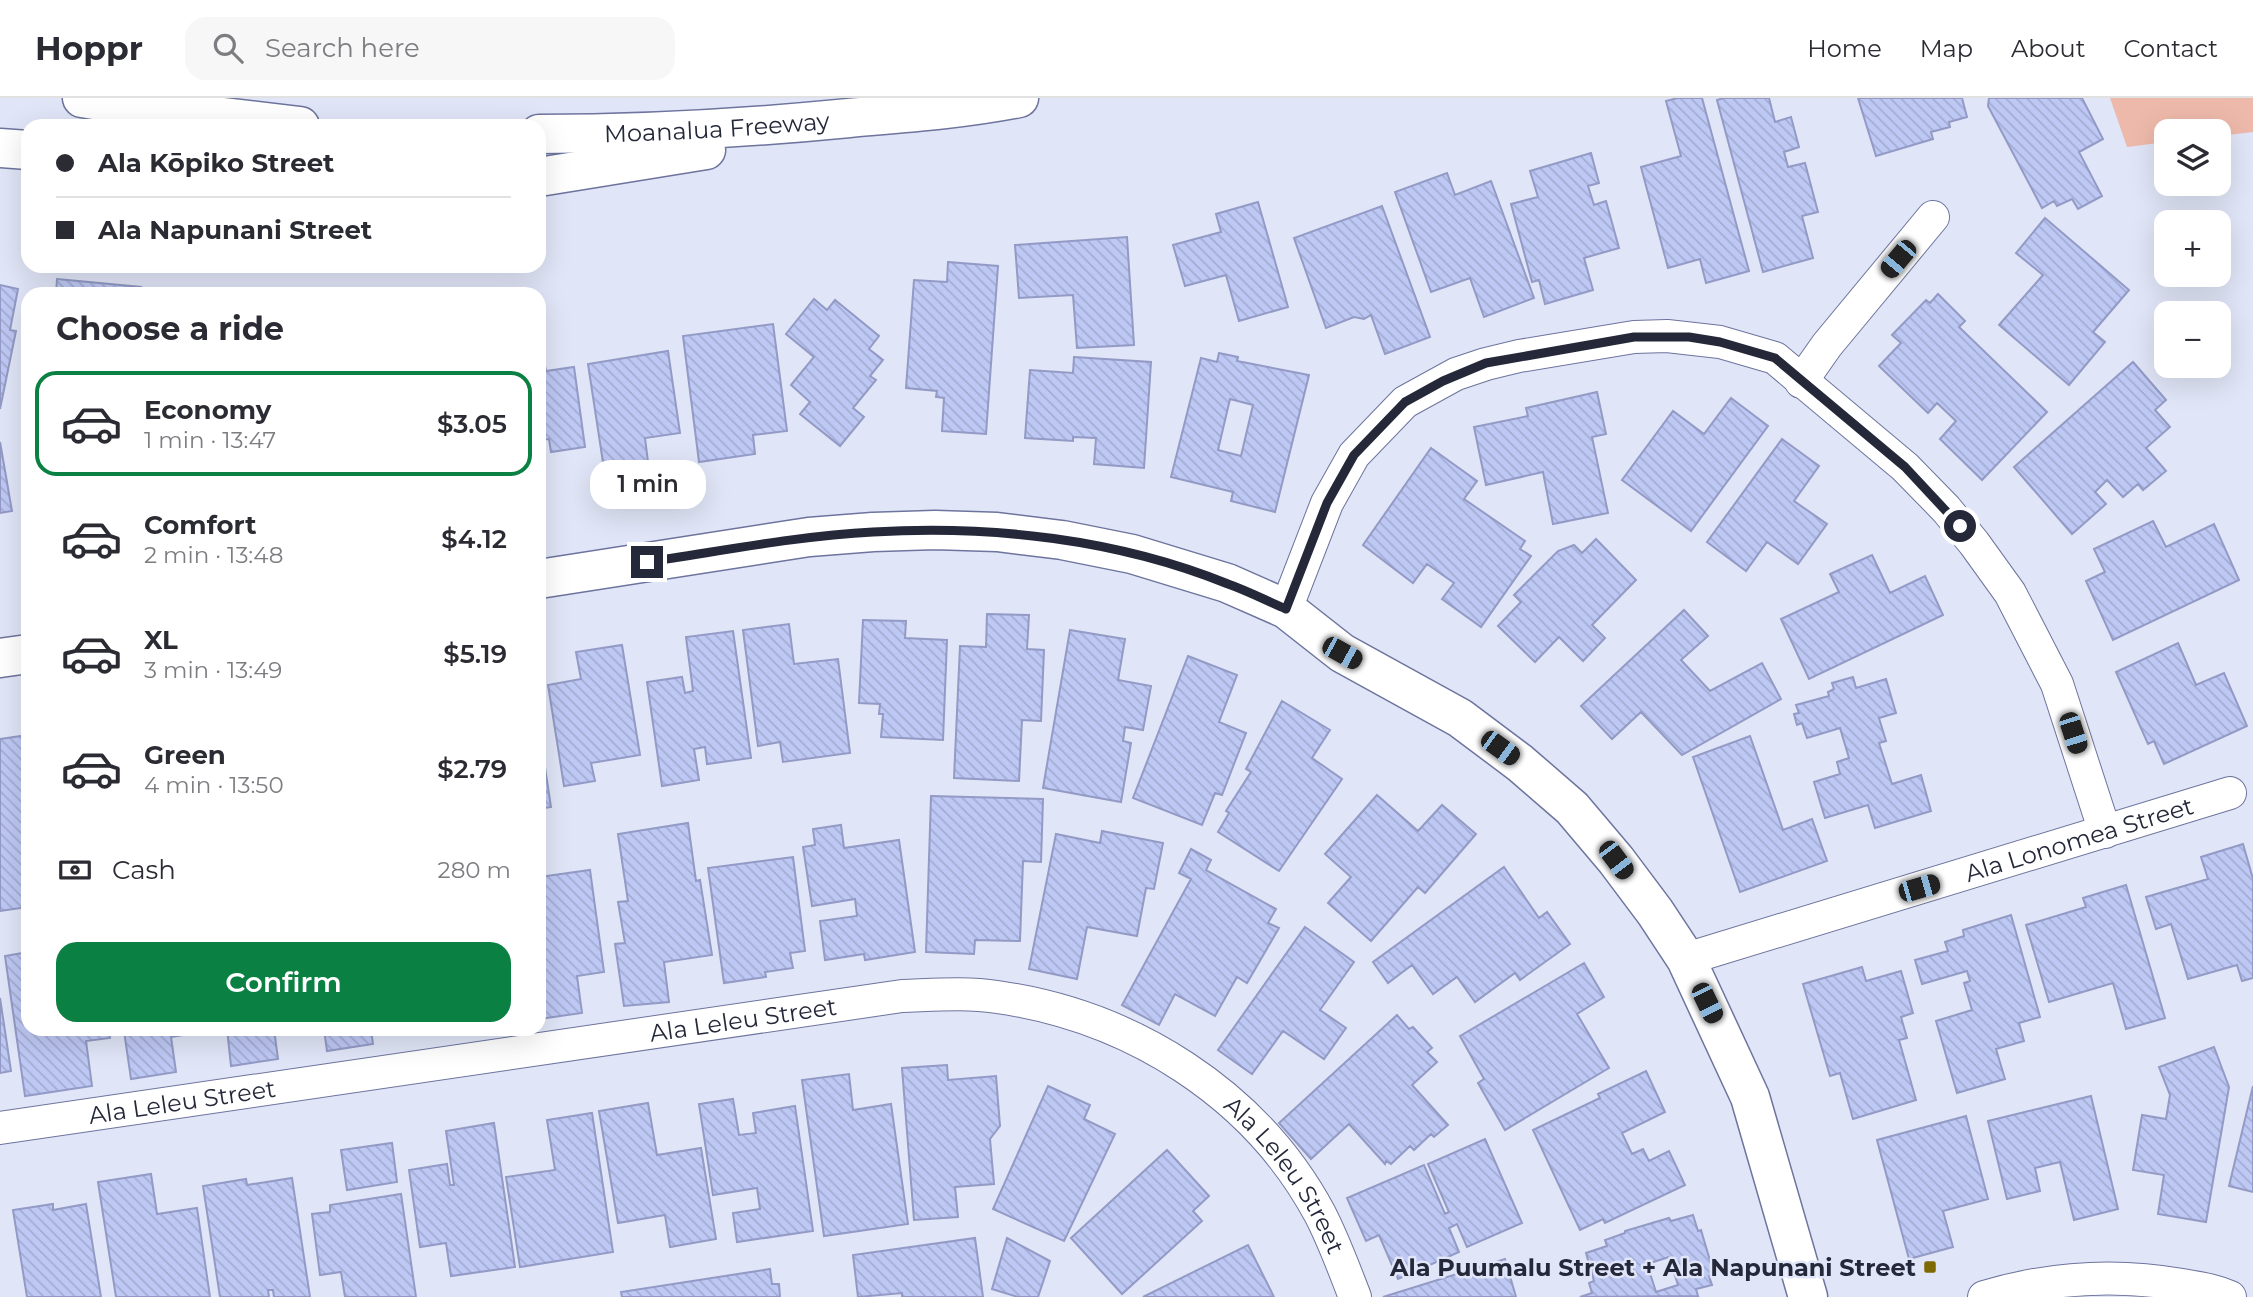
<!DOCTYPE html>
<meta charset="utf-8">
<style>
:root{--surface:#fff;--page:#f7f7f7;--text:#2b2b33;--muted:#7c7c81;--line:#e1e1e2;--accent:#0b8043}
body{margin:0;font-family:Montserrat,sans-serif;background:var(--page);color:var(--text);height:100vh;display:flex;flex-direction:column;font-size:26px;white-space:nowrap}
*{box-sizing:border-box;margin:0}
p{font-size:23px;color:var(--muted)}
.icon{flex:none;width:38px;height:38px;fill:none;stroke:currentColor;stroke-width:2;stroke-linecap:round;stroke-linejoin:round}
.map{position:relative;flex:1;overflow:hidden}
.panel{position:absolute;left:21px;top:189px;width:525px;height:749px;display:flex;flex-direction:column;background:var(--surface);border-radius:21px;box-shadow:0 7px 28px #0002}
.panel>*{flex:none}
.guide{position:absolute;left:21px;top:21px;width:525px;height:154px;border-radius:21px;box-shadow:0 7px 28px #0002;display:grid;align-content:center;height:154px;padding:0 35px;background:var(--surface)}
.controls{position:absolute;left:2154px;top:21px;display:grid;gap:14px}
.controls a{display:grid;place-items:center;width:77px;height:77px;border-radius:14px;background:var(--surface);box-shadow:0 7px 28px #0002;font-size:35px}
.end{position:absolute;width:32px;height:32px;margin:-16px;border:9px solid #242839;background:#fff;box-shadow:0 0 0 4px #fff}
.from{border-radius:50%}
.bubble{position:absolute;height:49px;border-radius:21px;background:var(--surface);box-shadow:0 7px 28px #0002;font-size:23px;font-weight:600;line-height:49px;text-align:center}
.car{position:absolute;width:21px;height:42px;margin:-21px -10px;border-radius:9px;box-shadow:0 0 5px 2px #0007;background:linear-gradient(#222 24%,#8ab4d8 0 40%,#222 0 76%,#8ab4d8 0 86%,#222 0)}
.guide b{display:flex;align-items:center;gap:24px;height:66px;font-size:26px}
.guide b+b{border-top:2px solid var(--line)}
.guide i{width:18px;height:18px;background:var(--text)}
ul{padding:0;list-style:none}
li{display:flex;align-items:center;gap:21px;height:105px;margin:0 14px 10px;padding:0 21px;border:4px solid transparent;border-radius:21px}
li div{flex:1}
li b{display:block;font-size:26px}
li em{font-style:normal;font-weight:600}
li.selected{border-color:var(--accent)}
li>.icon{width:63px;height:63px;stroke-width:1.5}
h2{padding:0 35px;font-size:32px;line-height:84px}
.pay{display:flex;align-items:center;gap:18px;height:77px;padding:0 35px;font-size:26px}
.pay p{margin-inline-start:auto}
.cta{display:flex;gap:14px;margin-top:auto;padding:14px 35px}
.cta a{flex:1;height:80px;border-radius:21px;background:var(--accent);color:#fff;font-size:28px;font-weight:600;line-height:80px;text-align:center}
header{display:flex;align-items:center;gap:42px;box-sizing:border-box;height:98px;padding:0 35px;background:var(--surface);border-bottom:2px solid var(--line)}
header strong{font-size:33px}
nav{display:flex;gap:38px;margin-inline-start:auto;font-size:24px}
.search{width:490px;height:63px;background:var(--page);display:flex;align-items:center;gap:18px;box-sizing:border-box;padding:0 24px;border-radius:21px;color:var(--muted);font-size:26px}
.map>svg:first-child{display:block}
</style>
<header>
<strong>Hoppr</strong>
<div class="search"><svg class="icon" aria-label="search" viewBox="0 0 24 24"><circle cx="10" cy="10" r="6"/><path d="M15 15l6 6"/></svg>Search here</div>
<nav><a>Home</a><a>Map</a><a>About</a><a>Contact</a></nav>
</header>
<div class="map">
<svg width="2253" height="1199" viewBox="0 0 2253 1199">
<defs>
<pattern id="building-back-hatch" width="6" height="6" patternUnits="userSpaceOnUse" patternTransform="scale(1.75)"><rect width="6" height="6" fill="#bec8f4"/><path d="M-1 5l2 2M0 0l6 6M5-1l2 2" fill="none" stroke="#a3acd2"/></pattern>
</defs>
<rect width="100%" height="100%" fill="#e0e5f7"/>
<path fill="#edb9aa" d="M2110,0h143v34l-34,4v-5h-53v11l-39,5z"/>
<path fill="url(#building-back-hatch)" stroke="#929ac5" stroke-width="2" fill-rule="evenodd" d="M1678,0h24l47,173 -43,12 -6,-24 -32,9 -27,-101 40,-11 -15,-55z
M1724,0h45l6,24 16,-5 8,30 -15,5 4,15 17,-4 13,49 -16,4 11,42 -50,14 -46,-172z
M1858,0h104l5,19 -18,5 1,5 -19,5 2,7 -57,17z
M1989,0h93l21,41 -24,13 23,44 -24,13 -6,-10 -15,7 -3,-5 -12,7 -54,-102z
M1591,55l8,30 -11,3 6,19 12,-4 13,47 -35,10 9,32 -48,14 -6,-24 -7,2 -21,-78 27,-7 -8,-26z
M1447,75l8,22 36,-14 43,117 -50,19 -14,-39 -39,14 -36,-100z
M1258,104l30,105 -49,14 -13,-46 -41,11 -12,-41 48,-13 -5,-18z
M1382,108l48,131 -45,17 -14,-39 -7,4 -10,-2 -28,11 -32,-90z
M2045,120l84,72 -36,42 12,10 -36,43 -70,-60 44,-50 -27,-22z
M1127,139l7,108 -57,3 -4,-53 -54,3 -4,-53z
M948,164l50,4 -12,168 -44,-3 2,-33 -8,-1 1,-6 -31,-3 8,-108 33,2z
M57,181l84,8 -1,7h-84z
M0,187l18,4 -8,41 6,1 -16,78z
M1938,196l27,27 -6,6 88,85 -65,68 -42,-41 16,-18 -19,-18 -9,10 -49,-47 22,-23 -9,-8 34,-35 4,3z
M814,201l13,11 8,-10 44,36 -10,13 14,11 -13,16 6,4 -23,28 11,9 -24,29 -40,-32 10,-12 -19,-17 23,-28 -28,-23z
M773,226l14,107 -34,4 2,19 -56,8 -16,-126z
M668,253l12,82 -35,5 3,24 -44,7 -16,-105z
M1219,255l19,4 -1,4 72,14 -34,137 -44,-11 2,-9 -62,-15 30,-119 16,4zM1230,301l23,6 -12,51 -23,-6z
M543,257l3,16 28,-4 11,80 -34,5 -2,-13 -10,1v-84z
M1074,259l77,5 -7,106 -50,-4 2,-26 -23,-1v4l-48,-3 5,-68 43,3z
M2133,264l33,38 -11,10 15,17 -24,21 20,23 -23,19 -5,-6 -15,13 -16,-17 -12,12 11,12 -34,30 -58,-67z
M1597,294l9,42 -14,3 16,76 -55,11 -10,-52 -57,13 -12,-58 54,-11 -2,-8z
M1731,300l37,28 -77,105 -69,-51 51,-69 31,23z
M1782,341l37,27 -25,35 33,23 -29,40 -31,-22 -21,29 -39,-29z
M0,344l12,69 -12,2z
M1431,350l46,33 -13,18 61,42 -5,8 11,7 -50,71 -39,-28 12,-16 -27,-19 -14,19 -50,-38z
M539,352l6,39 -6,1z
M2153,423l13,26 48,-23 25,56 -126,60 -27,-59 19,-9 -11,-23z
M1596,441l40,41 -44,45 13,13 -22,23 -24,-24 -24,25 -37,-36 23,-24 -7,-7 44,-44 16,-6 8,8z
M1872,457l18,38 35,-17 18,39 -134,64 -28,-60 58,-27 -9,-18z
M1684,512l24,26 -27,24 29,31 52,-28 19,36 -99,56 -41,-43 -29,27 -31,-33z
M987,516l42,1 -2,34 17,1 -3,71 -19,-1 -3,61 -65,-3 6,-132 26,1z
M863,522l43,1 -1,17 42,2 -4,100 -62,-3 2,-23h-4l1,-10 -21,-1z
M789,526l5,40 44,-5 12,94 -67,9 -3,-20 -22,4 -15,-116z
M1070,532l55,9 -7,41 33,6 -8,44 -18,-3 -2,14 8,2 -10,59 -78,-14z
M733,533l18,127 -44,6 -2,-17 -11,2 5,31 -37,6 -15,-104 35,-5 3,16 8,-2 -7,-54z
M2178,545l18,42 28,-12 23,53 -83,38 -10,-23 -6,3 -32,-72z
M622,547l18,110 -49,8 4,18 -31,5 -16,-101 33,-6 -5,-27z
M1188,558l49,19 -18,47 27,11 -24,62 -7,-2 -13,32 -69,-27z
M1853,579l3,11 30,-9 10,34 -17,5 7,23 -7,2 13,41 29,-9 10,36 -56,17 -7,-23 -43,13 -11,-36 26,-8 -3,-12 12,-4 -9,-30 -33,10 -5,-15 -5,2 -3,-11 5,-1 -3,-8 33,-9 -1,-4 6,-3 -2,-6z
M1282,603l48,29 -18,28 30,21 -63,92 -61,-39 11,-19 -3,-2 25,-39 -5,-3z
M539,630l12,79 -12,2z
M28,637v172l-28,4v-172z
M1750,638l33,94 29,-11 15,42 -87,31 -47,-135z
M1377,697l41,36 24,-26 34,29 -51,59 -7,-6 -47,54 -43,-38 23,-26 -26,-23z
M931,698l112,3 -2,63 -18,-1 -3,80 -45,-1 -1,14 -48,-2z
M688,725l8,58 4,-1 12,75 -48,7 5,40 -45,4 -9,-62 10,-1 -7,-41 10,-1 -10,-67z
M841,727l3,23 55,-8 16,112 -50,8 -1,-6 -39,6 -5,-39 37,-5 -2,-17 -43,7 -9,-59 12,-2 -2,-16z
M1102,733l61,12 -9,46 -8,-1 -9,48 -50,-9 -10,52 -48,-10 27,-135 44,9z
M2243,746l10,35v99l-11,3 -5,-16 -49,14 -17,-55 -15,5 -10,-32 62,-18 -7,-22z
M1191,751l20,11 -5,10 70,39 -8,14 11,5 -32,55 -10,-6 -22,39 -40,-22 -16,31 -37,-20 69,-126 -12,-6z
M793,759l12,94 -15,2 3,15 -28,4 1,5 -42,6 -16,-115z
M1504,769l35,51 8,-6 23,32 -50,36 -5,-7 -40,29 -18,-25 -24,17 -21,-29 -24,18 -15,-21z
M590,772l14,102 -27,4 5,37 -43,6v-142z
M2126,787l39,133 -39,11 -13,-46 -64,19 -23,-77 60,-18 -3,-9z
M2011,817l29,102 -21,6 5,18 -28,8 9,30 -48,14 -21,-72 36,-11 -8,-27 6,-2 -3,-10 -45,13 -7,-24 33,-9 -3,-9 19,-6 -1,-6z
M1305,829l49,35 -34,48 26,18 -22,31 -41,-28 -31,43 -34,-24z
M28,854v77h81l1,9 -24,3 6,45 -67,10 -20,-140z
M1584,865l20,34 -27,17 32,54 -104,62 -27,-47 6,-4 -24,-43z
M1862,869l4,14 35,-10 12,42 -12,4 6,21 -8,2 17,60 -63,19 -13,-46 -10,3 -27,-92z
M0,900l11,73 -11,2z
M1397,917l12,14 4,-2 19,21 -5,4 10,10 -25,23 36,40 -14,12 -3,-3 -17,16 -4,-4 -19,18 -5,-3 -1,3 -36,-40 -38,35 -32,-36z
M135,931h77l1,1 -42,7 5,35 -45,7 -7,-48z
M227,931h47l4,30 -47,7z
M324,931h47l2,15 -46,7z
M2214,949l15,40 -23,135 -48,-8 6,-39 -31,-5 9,-55 24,4 4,-24 -11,-28z
M947,967l1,15 48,-4 4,50 -10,13 4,45 -39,3 3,30 -44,3 -12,-152z
M1646,973l19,41 -43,21 10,21 11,-5 6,12 20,-10 16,34 -80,38 -2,-4 -23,11 -47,-100 67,-32 -2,-4z
M849,976l4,36 38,-6 17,120 -84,12 -22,-156z
M1048,988l42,19 -6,14 31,15 -51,107 -71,-32z
M2253,988v106l-24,-6z
M2091,998l27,113 -44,11 -14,-58 -25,6 5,23 -33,8 -19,-78z
M733,1001l6,36 17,-2 -3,-20 42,-7 18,125 -76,11 -4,-29 27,-4 -3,-21 -44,7 -14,-91z
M648,1005l9,52 44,-7 15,91 -46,8 -5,-32 -47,8 -19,-112z
M592,1015l21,139 -93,15 -14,-90 49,-7 -8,-50z
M1966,1018l22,83 -45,12 10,36 -44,12 -32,-119z
M494,1025l21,144 -64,9 -5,-33 -26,4 -11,-77 38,-6 3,21h4l-8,-54z
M1485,1041l37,84 -55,24 -10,-23 -8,4 10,24 -61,27 -19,-44 -13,6 -19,-43 77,-33 21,49 4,-2 -21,-48z
M392,1045l5,39 -50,8 -6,-40z
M1167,1052l42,46 -16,15 9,10 -80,73 -51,-56z
M151,1076l6,40 40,-6 13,89h-94l-18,-115z
M292,1080l18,119h-36l-1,-7h-5l1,7h-49l-17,-111 43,-7 1,6z
M401,1096l15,103h-71l-4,-25 -21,3 -8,-61 18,-2v-7z
M53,1106v6l33,-6 15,93h-74l-14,-87z
M1693,1117l5,16 3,-1 13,44 -5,2 3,9 -16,4 2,7 -118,1 12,-4 -3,-10 5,-2 -8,-28 21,-7 -2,-6 20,-7v-2l44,-13 2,3zM1669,1159l9,28 -22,7 -9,-28z
M975,1140l8,59h-81v-4l-44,4 -5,-42z
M1007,1140l43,23 -12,36h-20l-26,-8z
M1248,1147l26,52h-131z
M1505,1161l11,38h-133z
M770,1171l2,15h7l1,13h-158l-1,-5z"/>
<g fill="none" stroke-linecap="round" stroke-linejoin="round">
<g stroke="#6d749d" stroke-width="34">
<g id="minor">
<path d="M1801,284l26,-37 106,-128"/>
<path d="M1286,511l41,-106 27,-48 51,-53 51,-28 30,-10 33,-8 115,-19 33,-1 53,6 55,16 130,109 41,42 28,34 36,50 47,91 48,148"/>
<path id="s1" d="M1686,861l544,-166"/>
<path id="s2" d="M0,1030l902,-132c31,-1 64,-4 95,1 134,19 258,96 323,217 14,27 24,55 35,83"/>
<path d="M1984,1199c67,-20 131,-24 198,-12 17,3 33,5 48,12"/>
</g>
</g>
<g stroke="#6d749d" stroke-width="41">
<path id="tertiary" d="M539,481l270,-42 64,-5 62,-2 62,2 65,8 70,14 95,29 59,26 56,44 118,65 60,45 52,45 44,52 39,52 31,47 64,138 58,200
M0,560l28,-4"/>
</g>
<g stroke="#6d749d" stroke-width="41">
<g id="motorway">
<path d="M82,0l55,9 163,19"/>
<path id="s3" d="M539,36c104,0 207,-6 310,-16 57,-5 114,-9 170,-20"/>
<path d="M0,50l28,2"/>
<path d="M539,79l167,-27"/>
</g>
</g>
<use href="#minor" stroke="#fff" stroke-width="32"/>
<use href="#tertiary" stroke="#fff" stroke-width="38"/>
<use href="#motorway" stroke="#fff" stroke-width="38"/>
</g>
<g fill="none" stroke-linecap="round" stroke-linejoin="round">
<path stroke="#242839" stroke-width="9" d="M647,464c75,-11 150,-26 226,-30 119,-7 244,7 355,52 20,7 39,17 58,25l41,-106 27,-48 51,-53 38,-21 43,-18 148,-26h55l31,5 55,16 130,109 55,59"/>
</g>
<rect fill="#7d6900" stroke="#e0e5f7" stroke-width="2.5" x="1923" y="1162" width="14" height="14" rx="3.5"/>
<g text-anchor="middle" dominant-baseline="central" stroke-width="5" stroke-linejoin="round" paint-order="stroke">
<g font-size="24" fill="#242839" stroke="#e0e5f7">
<text stroke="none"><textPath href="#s3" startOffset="178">Moanalua Freeway</textPath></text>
<text stroke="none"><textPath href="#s1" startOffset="411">Ala Lonomea Street</textPath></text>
<text stroke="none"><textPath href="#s2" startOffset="751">Ala Leleu Street</textPath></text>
<text stroke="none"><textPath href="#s2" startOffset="184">Ala Leleu Street</textPath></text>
<text stroke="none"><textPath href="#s2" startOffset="1358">Ala Leleu Street</textPath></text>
</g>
<g font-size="24" font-weight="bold" fill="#242839" stroke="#e0e5f7" text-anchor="end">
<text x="1916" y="1169">Ala Puumalu Street + Ala Napunani Street</text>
</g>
</g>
</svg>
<div class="controls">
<a><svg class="icon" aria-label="layers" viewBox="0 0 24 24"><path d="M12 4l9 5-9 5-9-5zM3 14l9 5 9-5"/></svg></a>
<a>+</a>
<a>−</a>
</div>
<i class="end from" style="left:1960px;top:428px"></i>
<i class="end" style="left:647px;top:464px"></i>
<div class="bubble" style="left:590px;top:362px;width:116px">1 min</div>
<i class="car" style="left:1898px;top:161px;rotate:220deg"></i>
<i class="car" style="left:1342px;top:555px;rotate:119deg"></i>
<i class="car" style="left:2073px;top:635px;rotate:162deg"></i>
<i class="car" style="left:1500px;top:650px;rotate:126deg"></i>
<i class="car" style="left:1616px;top:762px;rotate:143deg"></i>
<i class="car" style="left:1919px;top:790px;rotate:74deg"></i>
<i class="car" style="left:1707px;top:905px;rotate:154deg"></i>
<div class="guide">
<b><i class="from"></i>Ala Kōpiko Street</b>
<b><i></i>Ala Napunani Street</b>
</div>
<section class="panel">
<h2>Choose a ride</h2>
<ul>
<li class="selected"><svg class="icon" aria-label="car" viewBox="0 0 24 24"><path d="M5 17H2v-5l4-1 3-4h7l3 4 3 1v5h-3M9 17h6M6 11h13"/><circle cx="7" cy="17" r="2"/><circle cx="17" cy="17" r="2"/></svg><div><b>Economy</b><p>1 min · 13:47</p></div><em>$3.05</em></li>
<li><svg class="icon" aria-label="car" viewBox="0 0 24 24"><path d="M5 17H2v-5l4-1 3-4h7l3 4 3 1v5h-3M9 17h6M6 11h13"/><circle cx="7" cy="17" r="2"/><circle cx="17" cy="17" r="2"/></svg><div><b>Comfort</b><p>2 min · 13:48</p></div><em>$4.12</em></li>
<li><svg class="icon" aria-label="car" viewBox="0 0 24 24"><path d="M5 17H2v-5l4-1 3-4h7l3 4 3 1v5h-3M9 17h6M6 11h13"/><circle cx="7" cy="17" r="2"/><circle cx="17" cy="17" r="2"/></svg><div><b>XL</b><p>3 min · 13:49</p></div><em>$5.19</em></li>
<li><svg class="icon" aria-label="car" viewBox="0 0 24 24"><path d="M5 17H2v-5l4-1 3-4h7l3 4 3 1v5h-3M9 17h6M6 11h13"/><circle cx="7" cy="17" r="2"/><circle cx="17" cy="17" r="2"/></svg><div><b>Green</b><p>4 min · 13:50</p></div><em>$2.79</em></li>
</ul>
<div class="pay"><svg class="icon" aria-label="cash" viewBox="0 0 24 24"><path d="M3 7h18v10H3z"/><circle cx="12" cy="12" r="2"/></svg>Cash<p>280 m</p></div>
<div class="cta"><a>Confirm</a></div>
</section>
</div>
